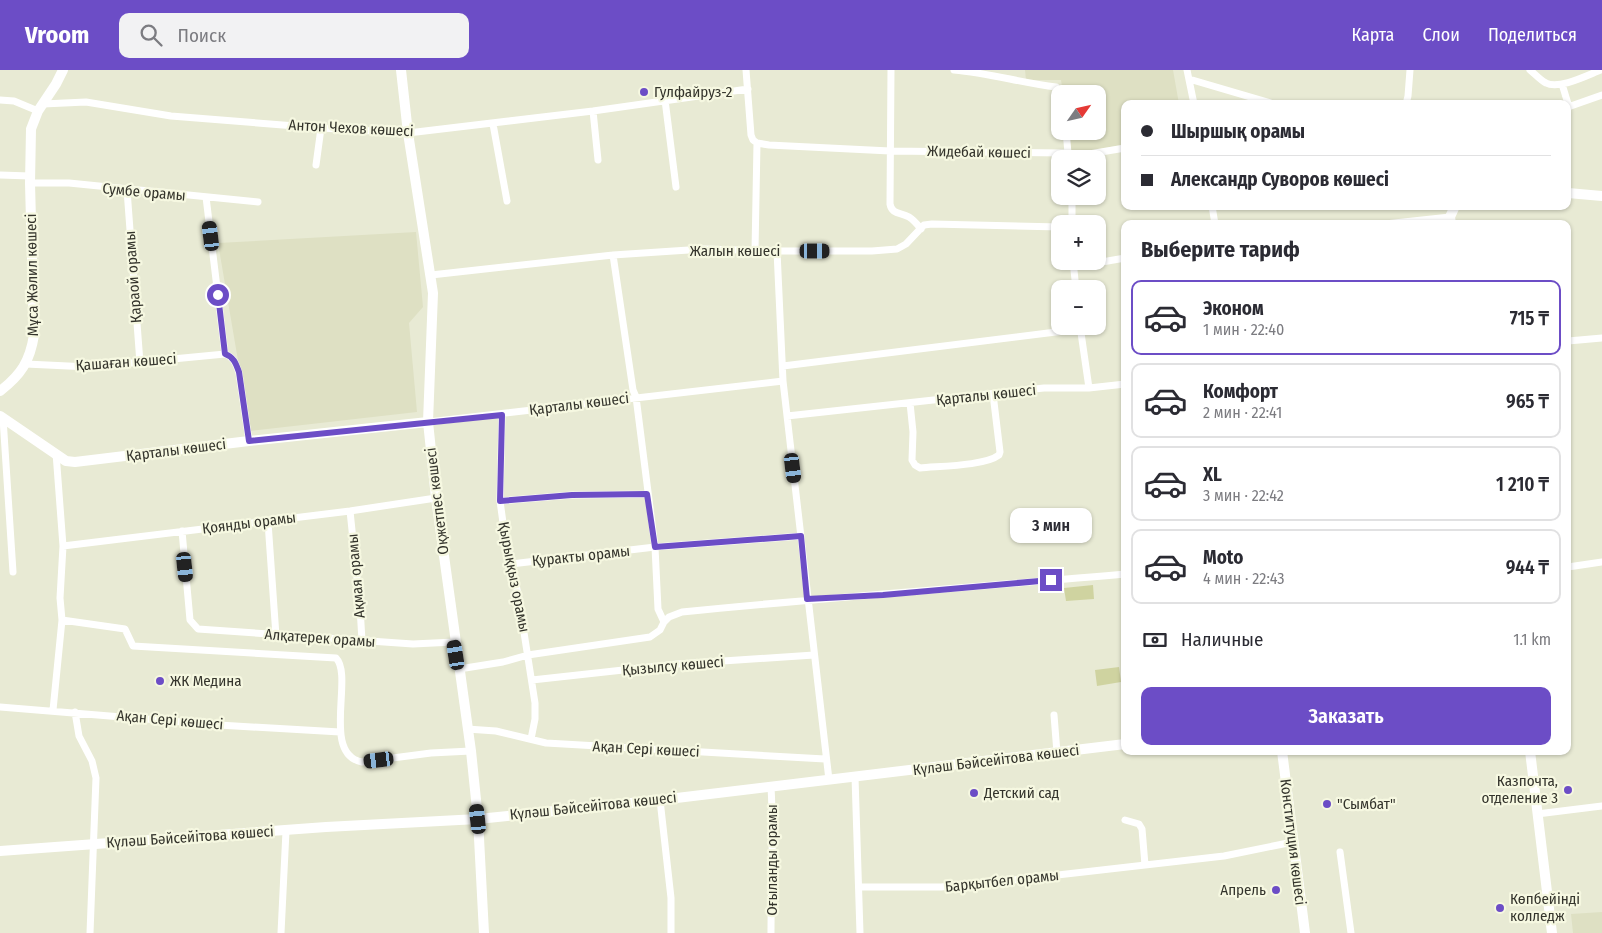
<!DOCTYPE html>
<html lang="ru">
<meta charset="utf-8">
<style>
:root{--surface:#fff;--page:#f2f2f3;--text:#2b2b33;--muted:#7c7c81;--line:#e1e1e2;--accent:#6c4dc6}
body{margin:0;font-family:"Fira Sans Condensed",sans-serif;background:var(--page);color:var(--text);height:100vh;display:flex;flex-direction:column;font-size:19px;white-space:nowrap}
*{box-sizing:border-box;margin:0}
p{font-size:16px;color:var(--muted)}
.icon{flex:none;width:28px;height:28px;fill:none;stroke:currentColor;stroke-width:2;stroke-linecap:round;stroke-linejoin:round}
.map{position:relative;flex:1;overflow:hidden}
.drawer{position:absolute;left:1121px;top:150px;width:450px;height:535px;display:flex;flex-direction:column;background:var(--surface);border-radius:10px;box-shadow:0 1px 4px #0004}
.drawer>*{flex:none}
.hud{position:absolute;left:1121px;top:30px;width:450px;height:110px;border-radius:10px;box-shadow:0 1px 4px #0004;display:grid;align-content:center;height:110px;padding:0 20px;background:var(--surface)}
.needle{width:32px;rotate:56deg}
.controls{position:absolute;left:1051px;top:15px;display:grid;gap:10px}
.controls a{display:grid;place-items:center;width:55px;height:55px;border-radius:10px;background:var(--surface);box-shadow:0 1px 4px #0004;font-size:25px}
.end{position:absolute;width:22px;height:22px;margin:-11px;border:6px solid #6c4dc6;background:#fff;box-shadow:0 0 0 2px #fff}
.from{border-radius:50%}
.bubble{position:absolute;height:35px;border-radius:10px;background:var(--surface);box-shadow:0 1px 4px #0004;font-size:16px;font-weight:600;line-height:35px;text-align:center}
.car{position:absolute;width:15px;height:30px;margin:-15px -8px;border-radius:6px;box-shadow:0 0 4px 1px #0007;background:linear-gradient(#222 24%,#8ab4d8 0 40%,#222 0 76%,#8ab4d8 0 86%,#222 0)}
.hud b{display:flex;align-items:center;gap:18px;height:48px;font-size:19px}
.hud b+b{border-top:1px solid var(--line)}
.hud i{width:12px;height:12px;background:var(--text)}
ul{padding:0;list-style:none}
li{display:flex;align-items:center;gap:15px;height:75px;margin:0 10px 8px;padding:0 10px;border:2px solid var(--line);border-radius:10px}
li div{flex:1}
li b{display:block;font-size:19px}
li em{font-style:normal;font-weight:600}
li.selected{border-color:var(--accent)}
li>.icon{width:45px;height:45px;stroke-width:1.5}
h2{padding:0 20px;font-size:22px;line-height:60px}
.pay{display:flex;align-items:center;gap:12px;height:55px;padding:0 20px;font-size:19px}
.pay p{margin-inline-start:auto}
.action{display:flex;gap:10px;margin-top:auto;padding:10px 20px}
.action a{flex:1;height:58px;border-radius:10px;background:var(--accent);color:#fff;font-size:20px;font-weight:600;line-height:58px;text-align:center}
header{display:flex;align-items:center;gap:30px;box-sizing:border-box;height:70px;padding:0 25px;background:var(--accent);color:#fff}
header strong{font-size:24px}
nav{display:flex;gap:28px;margin-inline-start:auto;font-size:18px}
.search{width:350px;height:45px;background:var(--page);display:flex;align-items:center;gap:12px;box-sizing:border-box;padding:0 18px;border-radius:10px;color:var(--muted);font-size:19px}
.map>svg:first-child{display:block}
</style>
<header>
<strong>Vroom</strong>
<div class="search"><svg class="icon" aria-label="search" viewBox="0 0 24 24"><circle cx="10" cy="10" r="6"/><path d="M15 15l6 6"/></svg>Поиск</div>
<nav><a>Карта</a><a>Слои</a><a>Поделиться</a></nav>
</header>
<div class="map">
<svg width="1602" height="863" viewBox="0 0 1602 863">
<rect width="100%" height="100%" fill="#e8ead4"/>
<path fill="#dee0c3" d="M1025,0h148l6,34h-54v40l-53,11 -4,-24h30v-37h-35l-2,-14h-35z
M416,162l7,75 -14,16 8,89 -167,19 -32,-188z
M1602,842v21h-29l-2,-19z"/>
<path fill="#cfd3a0" d="M1093,515l1,14 -28,2 -2,-13z
M1119,597l2,15 -24,4 -2,-16z"/>
<g fill="none" stroke-linecap="round" stroke-linejoin="round">
<path stroke="#fff" stroke-width="7" d="M746,0l5,65 2,5 4,3 -2,108
M891,0l-1,134c2,11 11,8 19,13 5,3 8,7 12,12
M954,0c35,3 68,13 102,17
M1187,0l7,34
M1530,0c5,4 10,10 16,13 13,7 42,-8 55,-13
M1189,9l85,25
M1562,14l7,23
M0,30l14,1 24,10
M665,30l11,87
M43,34l43,-2 85,14 150,12 87,5 185,-22 155,-22
M1406,34l2,-8 2,-26
M1568,37l34,-12
M593,41l5,49
M1057,42l3,3
M493,54l14,77
M1066,61l2,22
M757,73l12,2 121,6 178,2
M1068,83l3,4 54,-9
M316,95l5,-37
M0,105l30,1
M30,113h39l189,19
M127,120l13,173
M1072,126v28
M206,127l19,157c9,3 11,10 14,19l10,68
M1212,136l3,18
M1385,154l65,-7
M777,181l6,130 46,399
M1073,191l3,28
M1073,197l52,-9
M431,205l182,-20 91,-6 73,2h95l25,-2 9,-5 18,-19 8,-1 128,3
M1080,256l9,62
M1568,271l34,-3
M26,294l63,3 136,-13
M783,296l297,-37
M910,333l3,29 -1,28 3,5 5,3c19,-2 65,-2 79,-13l1,-3 -7,-58
M502,345l-2,86 4,29 14,64 17,109v16l-4,20
M787,346l257,-28h45l36,-4
M3,348l10,154
M428,352l355,-41
M500,431l72,-6 75,-1
M350,441l10,96 2,34
M268,452l8,114
M182,461l8,89 8,9 215,15 41,-2
M63,476l287,-35 86,-13
M511,494l144,-17 146,-11
M1568,497l34,-5
M62,550l63,9 8,17 203,12c18,18 -15,96 26,104l69,-9 40,-2
M664,552l5,-5 13,-5c147,-15 295,-25 443,-38
M459,599l44,-7 25,-7 122,-18 10,-7 4,-8 -6,-13 -3,-62 -19,-150 -3,-7 -20,-135
M532,610l146,-16 136,-9
M0,637l219,18 121,7
M53,640l9,-90 -2,-22 3,-52 -7,-93
M75,642l4,24 13,25 4,17 -6,155
M1054,645l3,38
M467,659l29,2 50,12 279,16
M855,707l5,156
M771,717c3,48 0,97 0,146
M660,730l11,98v35
M1537,744l65,-8
M1125,750l14,4 3,5 3,36
M1340,782l11,81
M859,817h82l64,-6 219,-25 69,-14
M281,863l5,-102"/>
<path stroke="#fff" stroke-width="10" d="M401,0l7,63 25,160 -5,129 8,76 35,253 7,68 6,114
M1568,123l34,3
M1451,154l-1,-7 5,-11
M0,321c21,-16 30,-30 34,-56l-4,-152 1,-54 7,-18 18,-27 7,-14
M0,346l66,45 9,1 174,-21 179,-19
M1282,681l23,182
M1530,681l22,182
M0,781l326,-24 152,-8 182,-19 465,-56"/>
</g>
<g fill="none" stroke-linecap="round" stroke-linejoin="round">
<path stroke="#6c4dc6" stroke-width="6" d="M218,225l7,59c9,3 11,10 14,18l10,69 253,-26 -2,86 72,-6 75,-1 8,53 146,-11 6,63 76,-4 168,-15"/>
</g>
<g fill="#6c4dc6" stroke="#f6f8e1" stroke-width="2">
<circle cx="644" cy="22" r="5"/>
<circle cx="160" cy="611" r="5"/>
<circle cx="1568" cy="720" r="5"/>
<circle cx="974" cy="723" r="5"/>
<circle cx="1327" cy="734" r="5"/>
<circle cx="1276" cy="820" r="5"/>
<circle cx="1500" cy="838" r="5"/>
</g>
<g text-anchor="middle" dominant-baseline="central" stroke-width="4.5" stroke-linejoin="round" paint-order="stroke">
<g font-size="15" fill="#34342c" stroke="#f6f8e1" text-anchor="start">
<text x="654" y="22">Гулфайруз-2</text>
<text x="170" y="611">ЖК Медина</text>
<text x="1558" y="711" text-anchor="end">Казпочта,<tspan x="1558" dy="17">отделение 3</tspan></text>
<text x="984" y="723">Детский сад</text>
<text x="1337" y="734">"Сымбат"</text>
<text x="1266" y="820" text-anchor="end">Апрель</text>
<text x="1510" y="829">Көпбейінді<tspan x="1510" dy="17">колледж</tspan></text>
</g>
<g font-size="15" fill="#34342c" stroke="#f6f8e1">
<text transform="translate(351 58) rotate(3)">Антон Чехов көшесі</text>
<text transform="translate(979 82) rotate(1)">Жидебай көшесі</text>
<text transform="translate(144 122) rotate(5)">Сумбе орамы</text>
<text x="735" y="181">Жалын көшесі</text>
<text transform="translate(32 205) rotate(-91)">Мұса Жәлил көшесі</text>
<text transform="translate(133 207) rotate(-94)">Қараой орамы</text>
<text transform="translate(126 292) rotate(-4)">Қашаған көшесі</text>
<text transform="translate(986 325) rotate(-6)">Қарталы көшесі</text>
<text transform="translate(579 334) rotate(-7)">Қарталы көшесі</text>
<text transform="translate(176 380) rotate(-7)">Қарталы көшесі</text>
<text transform="translate(437 431) rotate(-97)">Оқжетпес көшесі</text>
<text transform="translate(249 453) rotate(-7)">Қоянды орамы</text>
<text transform="translate(581 486) rotate(-6)">Қуракты орамы</text>
<text transform="translate(356 506) rotate(-95)">Ақмая орамы</text>
<text transform="translate(514 507) rotate(79)">Қырыққыз орамы</text>
<text transform="translate(320 568) rotate(4)">Алқатерек орамы</text>
<text transform="translate(673 596) rotate(-5)">Қызылсу көшесі</text>
<text transform="translate(170 650) rotate(5)">Ақан Сері көшесі</text>
<text transform="translate(646 679) rotate(3)">Ақан Сері көшесі</text>
<text transform="translate(996 690) rotate(-7)">Күләш Бәйсейітова көшесі</text>
<text transform="translate(593 736) rotate(-6)">Күләш Бәйсейітова көшесі</text>
<text transform="translate(190 767) rotate(-4)">Күләш Бәйсейітова көшесі</text>
<text transform="translate(1293 772) rotate(83)">Конституция көшесі</text>
<text transform="translate(772 790) rotate(-90)">Оғыланды орамы</text>
<text transform="translate(1002 811) rotate(-6)">Барқытбел орамы</text>
</g>
</g>
</svg>
<div class="controls">
<a><svg class="needle" viewBox="-14 -14 28 28"><path d="M0-13l5 13h-10z" fill="#e53935"/><path d="M0 13l5-13h-10z" fill="#7c7c81"/></svg></a>
<a><svg class="icon" aria-label="layers" viewBox="0 0 24 24"><path d="M12 4l9 5-9 5-9-5zM3 14l9 5 9-5"/></svg></a>
<a>+</a>
<a>−</a>
</div>
<i class="end from" style="left:218px;top:225px"></i>
<i class="end" style="left:1051px;top:510px"></i>
<div class="bubble" style="left:1010px;top:438px;width:82px">3 мин</div>
<i class="car" style="left:211px;top:166px;rotate:353deg"></i>
<i class="car" style="left:815px;top:181px;rotate:90deg"></i>
<i class="car" style="left:793px;top:398px;rotate:173deg"></i>
<i class="car" style="left:185px;top:497px;rotate:174deg"></i>
<i class="car" style="left:456px;top:585px;rotate:351deg"></i>
<i class="car" style="left:379px;top:690px;rotate:263deg"></i>
<i class="car" style="left:478px;top:749px;rotate:354deg"></i>
<div class="hud">
<b><i class="from"></i>Шыршық орамы</b>
<b><i></i>Александр Суворов көшесі</b>
</div>
<section class="drawer">
<h2>Выберите тариф</h2>
<ul>
<li class="selected"><svg class="icon" aria-label="car" viewBox="0 0 24 24"><path d="M5 17H2v-5l4-1 3-4h7l3 4 3 1v5h-3M9 17h6M6 11h13"/><circle cx="7" cy="17" r="2"/><circle cx="17" cy="17" r="2"/></svg><div><b>Эконом</b><p>1 мин · 22:40</p></div><em>715 ₸</em></li>
<li><svg class="icon" aria-label="car" viewBox="0 0 24 24"><path d="M5 17H2v-5l4-1 3-4h7l3 4 3 1v5h-3M9 17h6M6 11h13"/><circle cx="7" cy="17" r="2"/><circle cx="17" cy="17" r="2"/></svg><div><b>Комфорт</b><p>2 мин · 22:41</p></div><em>965 ₸</em></li>
<li><svg class="icon" aria-label="car" viewBox="0 0 24 24"><path d="M5 17H2v-5l4-1 3-4h7l3 4 3 1v5h-3M9 17h6M6 11h13"/><circle cx="7" cy="17" r="2"/><circle cx="17" cy="17" r="2"/></svg><div><b>XL</b><p>3 мин · 22:42</p></div><em>1 210 ₸</em></li>
<li><svg class="icon" aria-label="car" viewBox="0 0 24 24"><path d="M5 17H2v-5l4-1 3-4h7l3 4 3 1v5h-3M9 17h6M6 11h13"/><circle cx="7" cy="17" r="2"/><circle cx="17" cy="17" r="2"/></svg><div><b>Moto</b><p>4 мин · 22:43</p></div><em>944 ₸</em></li>
</ul>
<div class="pay"><svg class="icon" aria-label="cash" viewBox="0 0 24 24"><path d="M3 7h18v10H3z"/><circle cx="12" cy="12" r="2"/></svg>Наличные<p>1.1 km</p></div>
<div class="action"><a>Заказать</a></div>
</section>
</div>
